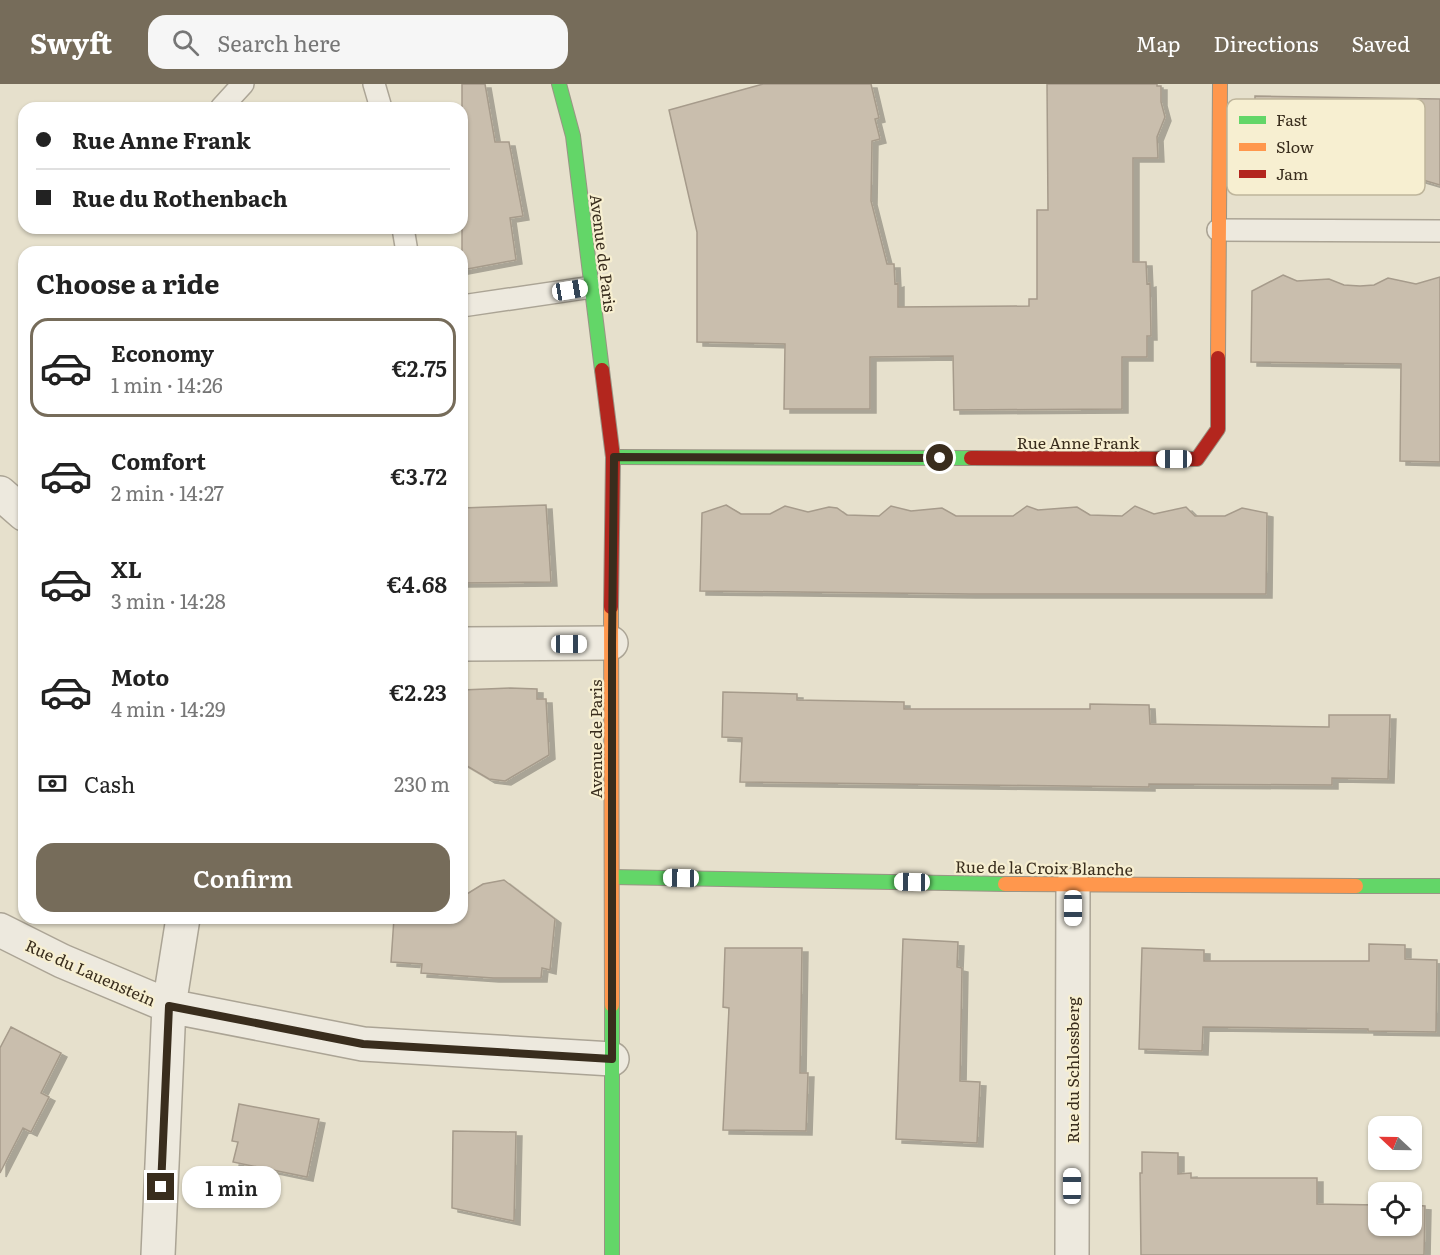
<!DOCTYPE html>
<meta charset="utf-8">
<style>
:root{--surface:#fff;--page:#f6f6f6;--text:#222;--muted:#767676;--line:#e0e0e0;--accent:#766c5a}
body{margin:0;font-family:Literata,serif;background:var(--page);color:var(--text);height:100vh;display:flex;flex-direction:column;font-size:22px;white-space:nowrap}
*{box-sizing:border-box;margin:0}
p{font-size:20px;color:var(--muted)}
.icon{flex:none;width:33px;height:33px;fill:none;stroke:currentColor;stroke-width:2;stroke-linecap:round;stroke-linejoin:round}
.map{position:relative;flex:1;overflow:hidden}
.sheet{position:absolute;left:18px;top:162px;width:450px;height:678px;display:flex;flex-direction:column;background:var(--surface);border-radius:18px;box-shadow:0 2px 4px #0004}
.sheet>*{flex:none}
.hud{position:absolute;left:18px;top:18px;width:450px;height:132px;border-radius:18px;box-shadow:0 2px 4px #0004;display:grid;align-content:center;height:132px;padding:0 18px;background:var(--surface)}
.needle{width:39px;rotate:292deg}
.controls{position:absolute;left:1368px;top:1032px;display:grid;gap:12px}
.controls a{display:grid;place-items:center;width:54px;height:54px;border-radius:12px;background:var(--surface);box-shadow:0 2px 4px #0004;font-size:30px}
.end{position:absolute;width:27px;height:27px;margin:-14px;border:8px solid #392d1d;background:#fff;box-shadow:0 0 0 3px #fff}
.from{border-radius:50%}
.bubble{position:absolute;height:42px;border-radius:18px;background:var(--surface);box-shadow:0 2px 4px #0004;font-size:20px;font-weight:600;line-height:42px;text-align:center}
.car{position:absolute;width:18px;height:36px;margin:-18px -9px;border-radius:8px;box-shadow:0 0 4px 2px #0007;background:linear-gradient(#fff 24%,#345 0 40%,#fff 0 76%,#345 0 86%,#fff 0)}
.hud b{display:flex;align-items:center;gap:21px;height:57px;font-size:22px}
.hud b+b{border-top:2px solid var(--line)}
.hud i{width:15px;height:15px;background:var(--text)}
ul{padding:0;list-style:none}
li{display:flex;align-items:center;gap:18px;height:99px;margin:0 12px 9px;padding:0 6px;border:3px solid transparent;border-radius:18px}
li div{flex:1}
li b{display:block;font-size:22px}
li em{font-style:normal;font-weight:600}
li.on{border-color:var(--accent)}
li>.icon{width:54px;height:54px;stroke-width:1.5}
h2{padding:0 18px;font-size:27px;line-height:72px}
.pay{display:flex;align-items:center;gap:15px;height:66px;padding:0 18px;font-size:22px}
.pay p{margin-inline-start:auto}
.action{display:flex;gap:12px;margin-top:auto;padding:12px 18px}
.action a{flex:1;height:69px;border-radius:18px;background:var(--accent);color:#fff;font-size:24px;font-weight:600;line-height:69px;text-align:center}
header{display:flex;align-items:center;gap:36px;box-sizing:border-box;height:84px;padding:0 30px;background:var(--accent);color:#fff}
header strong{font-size:28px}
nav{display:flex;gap:33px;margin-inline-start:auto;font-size:21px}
.search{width:420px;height:54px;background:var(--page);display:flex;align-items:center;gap:15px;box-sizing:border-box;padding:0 21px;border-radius:18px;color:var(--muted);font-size:22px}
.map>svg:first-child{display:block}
</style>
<header>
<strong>Swyft</strong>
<div class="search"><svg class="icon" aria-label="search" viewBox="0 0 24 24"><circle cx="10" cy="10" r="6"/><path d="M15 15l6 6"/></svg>Search here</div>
<nav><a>Map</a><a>Directions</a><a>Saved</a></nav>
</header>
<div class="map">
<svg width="1440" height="1171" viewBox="0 0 1440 1171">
<defs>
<filter id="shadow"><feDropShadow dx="6" dy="4" stdDeviation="0" flood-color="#0004"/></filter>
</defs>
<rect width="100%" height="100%" fill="#e6e0cc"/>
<path fill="#c9bead" stroke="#a69b8b" stroke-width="1.5" filter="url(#shadow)" d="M462,0h23l10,58h14l14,74 -13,2 6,42 -54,10z
M763,0h108l8,34 -4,1 5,20 -8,2 -1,60 16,63h7l1,20 3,-1v24l131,-1v-7h8v-89h11l-1,-126h110v2h4v16l4,15 -8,20 1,21h-25v104h13l1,22 3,-1 1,53h-4v21h-25v52l-168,1 -1,-54 -83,1v52h-86l1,-65 -88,-2v-110l-28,-122z
M1255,12l185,3v86l-27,-8 -22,8 -14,-10h-26l-21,9 -20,-11 -26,10 -14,-10h-16z
M1283,191l14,6 32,-2 15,6 16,1 14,-1 14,-7 28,6 24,-7v185l-40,-1 1,-97 -150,-2 1,-71z
M546,421l5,77 -89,1v-75z
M726,421l15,9h29l15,-8 23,6 21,-5 8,1 10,7 32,1 12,-10 20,5 31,-3 14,8h57l14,-10 11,4 39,-3 13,8 32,1 13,-10 19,8 32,-7 9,9h30l17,-8 25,5 -1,81h-296l-270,-3 2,-78z
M510,604l27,1v10h9l3,56 -44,26 -16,-2 -27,-16v-73z
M723,608l74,2v6l107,2v7h186v-5l59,1 1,19 179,3v-12h61l-2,64 -56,-1v7l-183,-1v3l-409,-5 2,-44 -20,-1z
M504,796l51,39 -5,51 -8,-2 -1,10h-48l-72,-5 1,-9 -31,-2 3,-44h68v-21l21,-13z
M903,855l55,3 -1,25 5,1 -2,113 20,1 -3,61 -81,-4z
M1369,860l36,1v14l32,1 -1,72 -68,-1v-2l-165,-2 -1,24 -63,-2 3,-101 62,2v11h165z
M725,864h77l-2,125h8l-2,58 -83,-1 6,-122 -6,-1z
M11,943l50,26 -20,40 8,4 -18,35 -8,-4 -23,45v-125z
M239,1020l80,15 -12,58 -74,-15 5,-20 -6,-1z
M453,1047l63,1 -2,89 -62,-13z
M1142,1068l36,1v21l13,-1v5h126v26l61,1v21h34v-21l13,1 -1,49h-283l-1,-82h2z"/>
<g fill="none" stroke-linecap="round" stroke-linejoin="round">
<g stroke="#aba495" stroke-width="24">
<path id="lane" d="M374,0l7,24
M221,24l22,-24
M403,144l4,24
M1218,146l222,1
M462,222l130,-19"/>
</g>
<g stroke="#aba495" stroke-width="36">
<path id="street" d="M0,409l24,21
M462,560l149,-1
M0,846l62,31 107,45 194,38 249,15
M158,1171l11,-249 14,-88
M1072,1171l1,-370"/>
</g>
<g stroke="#9a9485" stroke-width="16">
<path id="fast" d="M559,0l14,52 29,234
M613,373l358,1
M612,793l393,7
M1356,802h84
M612,921v250"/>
</g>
<g stroke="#9a9485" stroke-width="16">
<path id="slow" d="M1218,274l2,-274
M611,523l1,398
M1005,800l351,2"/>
</g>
<g stroke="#9a9485" stroke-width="16">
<path id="jam" d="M602,286l11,87 -2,150
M971,374l226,1 21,-30v-71"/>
</g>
<use href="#lane" stroke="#ede9de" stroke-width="21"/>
<use href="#street" stroke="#ede9de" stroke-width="33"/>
<use href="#fast" stroke="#63d668" stroke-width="14"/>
<use href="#slow" stroke="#ff974d" stroke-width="14"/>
<use href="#jam" stroke="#b3261e" stroke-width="14"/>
</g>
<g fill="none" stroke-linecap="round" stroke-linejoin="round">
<path stroke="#392d1d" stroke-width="8" d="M161,1103l8,-181 194,38 249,15v-416l2,-186 326,1"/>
</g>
<g text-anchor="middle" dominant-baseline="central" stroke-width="4.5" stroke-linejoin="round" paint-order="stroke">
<g font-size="16" fill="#392d1d" stroke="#f7efd1">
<text transform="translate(604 169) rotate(83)">Avenue de Paris</text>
<text x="1078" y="358">Rue Anne Frank</text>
<text transform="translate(595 655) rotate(-90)">Avenue de Paris</text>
<text transform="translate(1044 783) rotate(1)">Rue de la Croix Blanche</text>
<text transform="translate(91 888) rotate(24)">Rue du Lauenstein</text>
<text transform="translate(1072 986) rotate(-90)">Rue du Schlossberg</text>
</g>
</g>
<rect x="1227" y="15" width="198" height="96" rx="9" fill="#f7efd1" stroke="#beb59b" stroke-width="1.5"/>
<rect x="1239" y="32" width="27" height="8" fill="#63d668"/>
<rect x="1239" y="59" width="27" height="8" fill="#ff974d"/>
<rect x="1239" y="86" width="27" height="8" fill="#b3261e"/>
<g font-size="16" fill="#392d1d">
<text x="1276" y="42">Fast</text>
<text x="1276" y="69">Slow</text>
<text x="1276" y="96">Jam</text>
</g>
</svg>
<div class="controls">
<a><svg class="needle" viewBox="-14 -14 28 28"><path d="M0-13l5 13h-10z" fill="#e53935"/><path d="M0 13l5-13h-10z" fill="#767676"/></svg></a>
<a><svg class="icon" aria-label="locate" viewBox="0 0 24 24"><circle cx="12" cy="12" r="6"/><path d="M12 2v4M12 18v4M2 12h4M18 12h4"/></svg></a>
</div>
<i class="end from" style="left:940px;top:374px"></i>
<i class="end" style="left:161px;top:1103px"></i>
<div class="bubble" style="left:182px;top:1082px;width:99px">1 min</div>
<i class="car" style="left:570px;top:206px;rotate:81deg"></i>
<i class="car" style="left:1174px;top:375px;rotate:270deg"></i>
<i class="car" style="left:569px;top:560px;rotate:90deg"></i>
<i class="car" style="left:681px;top:794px;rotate:271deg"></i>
<i class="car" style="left:912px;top:798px;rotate:271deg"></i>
<i class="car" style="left:1073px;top:824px;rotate:180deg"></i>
<i class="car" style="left:1072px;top:1102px;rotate:0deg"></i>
<div class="hud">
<b><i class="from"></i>Rue Anne Frank</b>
<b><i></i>Rue du Rothenbach</b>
</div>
<section class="sheet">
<h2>Choose a ride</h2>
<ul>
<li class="on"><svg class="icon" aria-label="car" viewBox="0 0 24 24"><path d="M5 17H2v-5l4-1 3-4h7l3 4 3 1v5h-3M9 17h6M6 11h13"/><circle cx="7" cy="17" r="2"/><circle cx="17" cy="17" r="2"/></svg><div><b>Economy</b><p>1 min · 14:26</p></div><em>€2.75</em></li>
<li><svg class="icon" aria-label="car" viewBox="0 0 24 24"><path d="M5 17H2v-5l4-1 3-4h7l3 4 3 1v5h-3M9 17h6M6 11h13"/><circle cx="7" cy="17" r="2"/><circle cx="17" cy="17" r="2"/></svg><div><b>Comfort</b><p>2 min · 14:27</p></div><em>€3.72</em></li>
<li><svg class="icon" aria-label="car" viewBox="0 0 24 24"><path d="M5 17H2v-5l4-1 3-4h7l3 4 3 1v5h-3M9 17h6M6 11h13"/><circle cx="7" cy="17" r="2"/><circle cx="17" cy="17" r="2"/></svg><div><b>XL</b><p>3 min · 14:28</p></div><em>€4.68</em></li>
<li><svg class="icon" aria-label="car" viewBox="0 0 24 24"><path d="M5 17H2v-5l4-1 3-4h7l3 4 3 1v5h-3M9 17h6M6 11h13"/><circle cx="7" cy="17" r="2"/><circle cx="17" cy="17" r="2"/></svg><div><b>Moto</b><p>4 min · 14:29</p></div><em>€2.23</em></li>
</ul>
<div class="pay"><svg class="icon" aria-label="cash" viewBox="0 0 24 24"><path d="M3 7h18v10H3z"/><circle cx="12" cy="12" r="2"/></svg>Cash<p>230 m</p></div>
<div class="action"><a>Confirm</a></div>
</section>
</div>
